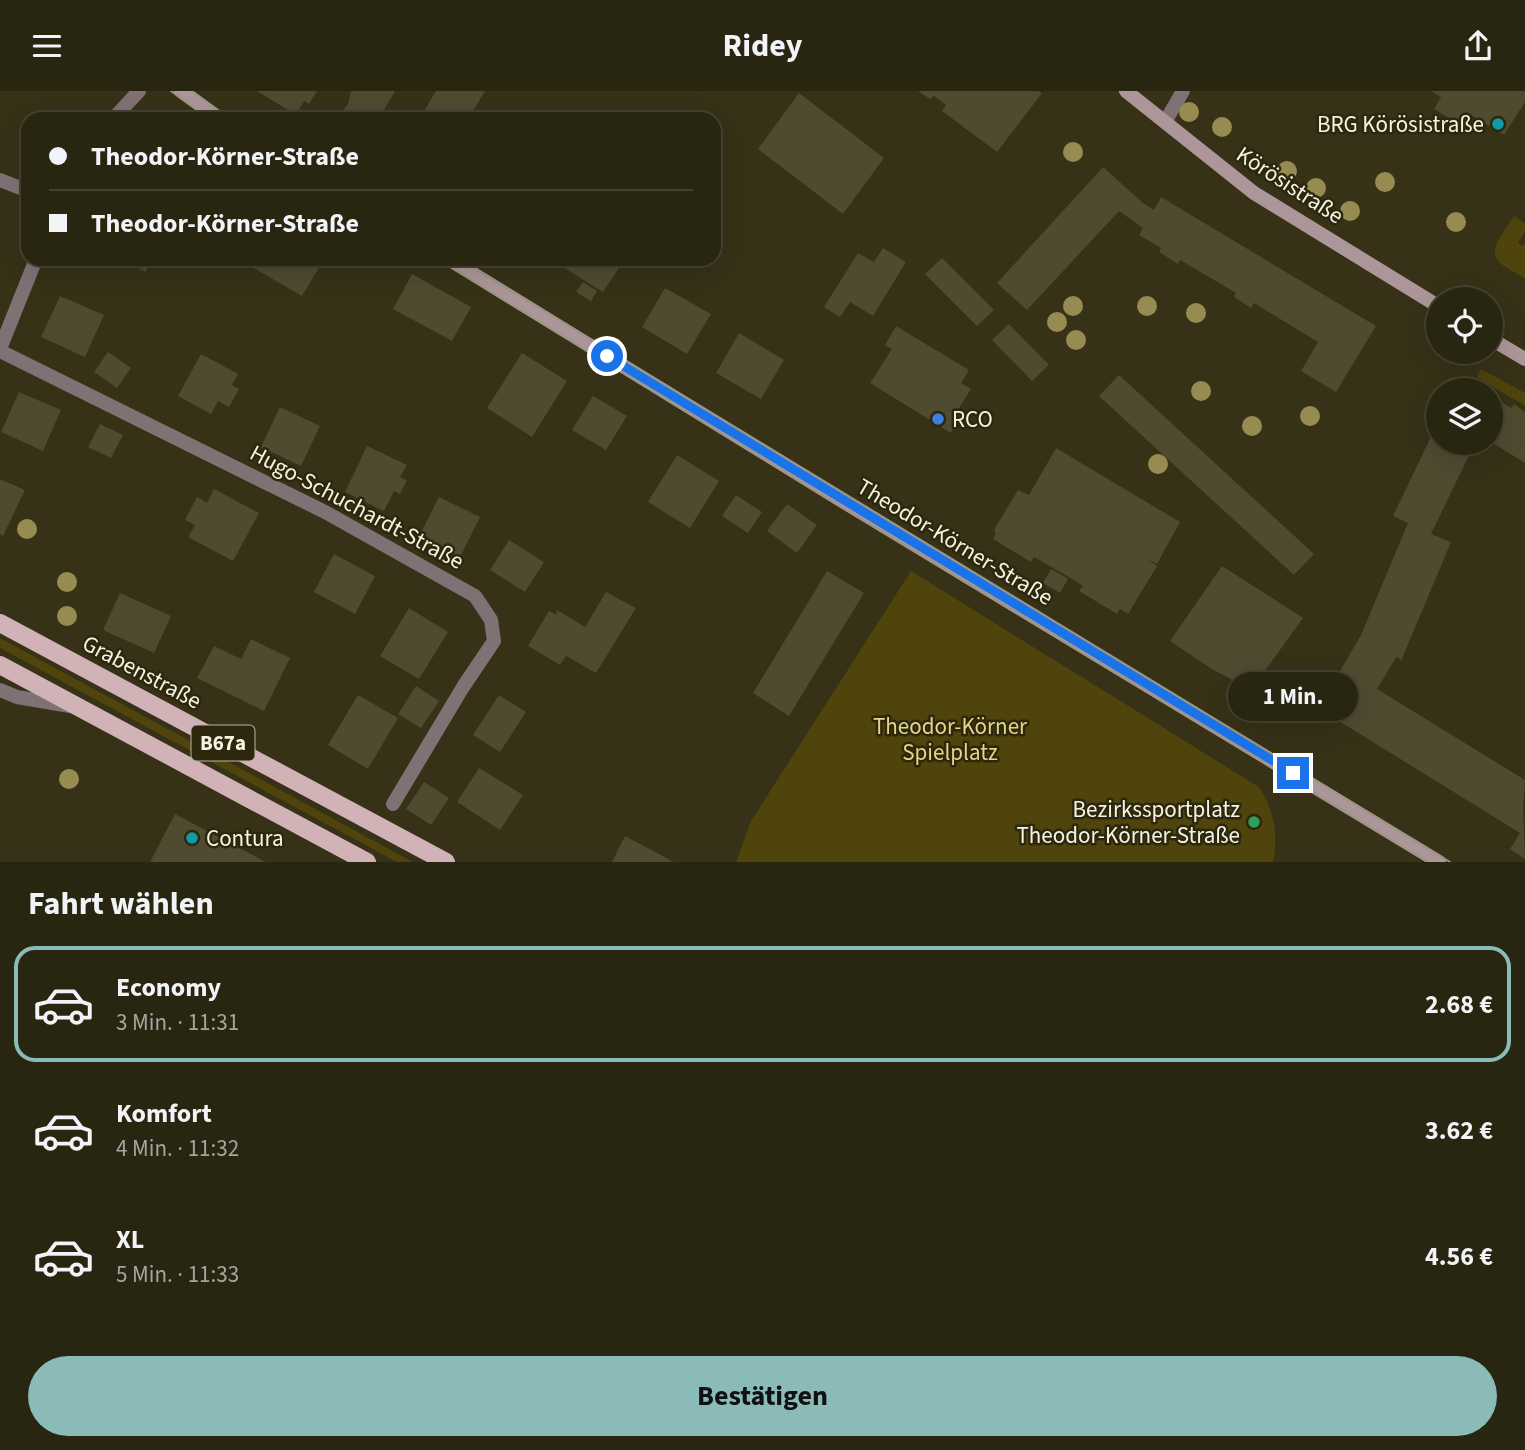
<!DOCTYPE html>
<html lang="de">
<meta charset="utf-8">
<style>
:root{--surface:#282511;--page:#34311f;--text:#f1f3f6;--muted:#a5a59f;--line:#444231;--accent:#8bbbb9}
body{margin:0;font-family:"Source Sans 3",sans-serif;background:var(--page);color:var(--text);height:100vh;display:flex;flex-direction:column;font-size:26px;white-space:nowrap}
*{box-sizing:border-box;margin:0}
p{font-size:23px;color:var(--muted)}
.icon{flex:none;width:38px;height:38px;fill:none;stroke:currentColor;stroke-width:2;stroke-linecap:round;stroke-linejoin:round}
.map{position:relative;height:771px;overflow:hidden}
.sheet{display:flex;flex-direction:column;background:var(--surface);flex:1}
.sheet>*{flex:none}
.hud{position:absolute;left:21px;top:21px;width:700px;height:154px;border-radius:21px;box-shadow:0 7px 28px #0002,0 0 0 2px var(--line);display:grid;align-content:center;height:154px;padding:0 28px;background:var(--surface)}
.tools{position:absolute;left:1426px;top:196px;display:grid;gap:14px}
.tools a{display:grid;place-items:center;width:77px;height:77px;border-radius:50%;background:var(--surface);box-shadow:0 7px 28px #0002,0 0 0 2px var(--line);font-size:35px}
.end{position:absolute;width:32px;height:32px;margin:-16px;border:9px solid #1a73e8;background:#fff;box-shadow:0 0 0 4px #fff}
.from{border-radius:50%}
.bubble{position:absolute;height:49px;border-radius:24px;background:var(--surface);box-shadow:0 7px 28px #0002,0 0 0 2px var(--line);font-size:23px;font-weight:700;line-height:49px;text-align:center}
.hud b{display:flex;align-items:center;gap:24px;height:66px;font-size:26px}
.hud b+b{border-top:2px solid var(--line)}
.hud i{width:18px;height:18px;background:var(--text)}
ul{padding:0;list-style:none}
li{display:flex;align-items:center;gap:21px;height:116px;margin:0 14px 10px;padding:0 14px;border:4px solid transparent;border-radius:21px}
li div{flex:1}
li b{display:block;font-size:26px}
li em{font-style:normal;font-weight:700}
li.current{border-color:var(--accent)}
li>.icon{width:63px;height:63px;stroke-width:1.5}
h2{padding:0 28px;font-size:32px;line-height:84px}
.action{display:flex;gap:14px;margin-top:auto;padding:14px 28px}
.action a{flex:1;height:80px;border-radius:42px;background:var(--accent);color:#111;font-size:28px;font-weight:700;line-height:80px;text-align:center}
header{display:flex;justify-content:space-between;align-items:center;height:91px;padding:0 28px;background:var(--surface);font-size:32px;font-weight:700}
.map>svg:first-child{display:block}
</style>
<header><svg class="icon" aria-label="menu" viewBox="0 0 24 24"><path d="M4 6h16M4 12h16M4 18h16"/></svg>Ridey<svg class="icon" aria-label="share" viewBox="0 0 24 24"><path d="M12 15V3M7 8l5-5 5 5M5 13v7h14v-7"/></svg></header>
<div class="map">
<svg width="1525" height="771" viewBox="0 0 1525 771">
<rect width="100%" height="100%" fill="#363117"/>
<path fill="#4e440c" d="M1514,125l11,7v9l-7,11 5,3 2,-4v36c-42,-21 -35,-26 -11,-62z
M1481,278l44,24v13l-48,-29z
M911,480l348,216c15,24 20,47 14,75h-537l15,-41z
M0,547l413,224h-16l-397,-214z"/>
<path fill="#4f4a30" d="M257,0h60l-8,13 -5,-3 -8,14z
M351,0h44l-15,26 2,2h-46l12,-15z
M436,0h49l-17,28h-44l-3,-3z
M918,0h120l4,2 -45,59 -55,-41 4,-6 -12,-9 -4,3z
M1431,0h94v11l-21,33 -38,-23 -7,12 -25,-15 7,-12z
M799,2l85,65 -41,56 -85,-65z
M1103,76l40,36 11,7 7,-13 215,129 -40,66 -35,-21 17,-29 -64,-39 -3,5 -17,-11 2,-4 -56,-33 -2,4 -19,-12 2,-4 -22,-13 4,-7 -24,-17 -92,99 -30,-27z
M883,157l23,14 -33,54 -23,-14 -10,15 -16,-10 34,-54 16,9z
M942,167l52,52 -17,16 -52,-52z
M122,168h31l-8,13z
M254,168h70l-22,37 -52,-30z
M550,168h75l-22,33z
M412,183l59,33 -19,34 -59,-32z
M583,191l14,9 -6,10 -15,-9z
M665,197l46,26 -24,40 -45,-27z
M60,205l44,19 -19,42 -44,-20z
M1009,233l40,41 -17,16 -40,-41z
M896,235l73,44 -8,13 10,6 -15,24 5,3 -10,17 -81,-50 22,-34 -7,-4z
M739,242l45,27 -23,39 -45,-26z
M108,261l23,16 -14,20 -23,-16z
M522,262l45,28 -35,56 -45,-29z
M201,263l37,20 -6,11 7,4 -10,18 -11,-6 -7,13 -33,-18z
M1119,284l195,179 -20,21 -195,-179z
M1466,288l17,11h-24z
M19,301l42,18 -18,41 -42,-19z
M593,305l34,20 -21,34 -34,-20z
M1491,305l20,12 3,-4 11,8v51l-34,-21z
M280,316l40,19 -19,40 -40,-19z
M1438,331v21h37l-44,91 20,8 -50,119 -4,-5 -20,33 148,91 -2,29 2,50 -15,-10 10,-16 -202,-125 43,-73 47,-112 -15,-7z
M100,333l23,11 -12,23 -23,-11z
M367,355l40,19 -7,12 7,3 -7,14 -6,-3 -10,20 -39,-19z
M1056,357l124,74 -23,42 -10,-5 10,7 -29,48 -8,-5 -3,5 -38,-23 4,-5 -9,-6 -40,-23 -3,5 -38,-23 3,-6 -2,-3 24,-40 11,5z
M677,364l42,26 -29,47 -42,-26z
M0,388l25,11 -22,46 -3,-2z
M214,398l45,24 -26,48 -45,-24 7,-12 -10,-5 12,-23 10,6z
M736,404l26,17 -14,21 -26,-17z
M439,406l41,20 -20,40 -41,-20z
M787,413l30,21 -20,28 -30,-22z
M509,449l35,22 -19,30 -35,-22z
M334,463l41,22 -20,38 -41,-22z
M1222,475l81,52 -52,72 -39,-21 -42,-28z
M1051,478l17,10 -8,14 -17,-10z
M827,480l37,22 -75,123 -36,-23z
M606,501l30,16 -40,65 -30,-17 -6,9 -32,-19 21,-35 7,4 1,-5 28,17z
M120,502l51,23 -17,37 -51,-23z
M409,517l39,24 -29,47 -39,-23z
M251,548l39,19 -26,53 -67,-33 17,-32 27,13z
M416,595l23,15 -18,27 -23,-14z
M358,604l40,23 -30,51 -40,-24z
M499,604l27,17 -26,40 -27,-17z
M479,677l44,27 -23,35 -43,-28z
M424,691l25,16 -18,27 -25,-16z
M175,723l91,48h-116z
M625,745l49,26h-62z"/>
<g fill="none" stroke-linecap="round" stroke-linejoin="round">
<path stroke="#807174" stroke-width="14" d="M113,28l26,-28
M1165,31l18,-31
M0,89l28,11
M0,258l36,-90
M0,260l325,161 150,84 16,24 3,21 -31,46 -70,117
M0,599l17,7 53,9"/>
<path stroke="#ad969a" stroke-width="14" d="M181,0l39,28
M1126,0l128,102 184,113
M449,168l395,243 595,360
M1491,248l34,20"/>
<path stroke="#d0b2b7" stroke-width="18" d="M0,532l446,239
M0,574l367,197"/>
<path stroke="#9a9681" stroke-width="2" d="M171,0l38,28
M192,0l38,28
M437,168l403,247 588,356
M459,168l991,603"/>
</g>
<g fill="#968c52">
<circle cx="1189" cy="21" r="10"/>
<circle cx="1222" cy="36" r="10"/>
<circle cx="1073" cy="61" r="10"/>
<circle cx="1287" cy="80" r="10"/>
<circle cx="1385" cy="91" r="10"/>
<circle cx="1316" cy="97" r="10"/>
<circle cx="1350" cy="120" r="10"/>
<circle cx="1456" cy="131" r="10"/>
<circle cx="1073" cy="215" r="10"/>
<circle cx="1147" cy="215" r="10"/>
<circle cx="1196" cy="222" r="10"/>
<circle cx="1057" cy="231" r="10"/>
<circle cx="1076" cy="249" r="10"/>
<circle cx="1201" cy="300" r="10"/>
<circle cx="1310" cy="325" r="10"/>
<circle cx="1252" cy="335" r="10"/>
<circle cx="1158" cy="373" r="10"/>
<circle cx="27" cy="438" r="10"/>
<circle cx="67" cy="491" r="10"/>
<circle cx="67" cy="525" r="10"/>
<circle cx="69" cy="688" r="10"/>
</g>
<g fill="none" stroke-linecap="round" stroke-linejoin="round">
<path stroke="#1a73e8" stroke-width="9" d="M607,265l686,417"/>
</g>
<g fill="#0f9aa8" stroke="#2c270d" stroke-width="2.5">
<circle cx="1498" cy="33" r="7"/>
<circle cx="192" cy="747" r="7"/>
</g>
<circle fill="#3f7fe0" stroke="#2c270d" stroke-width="2.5" cx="938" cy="328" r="7"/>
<circle fill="#2e9e5b" stroke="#2c270d" stroke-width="2.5" cx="1254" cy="731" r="7"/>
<g text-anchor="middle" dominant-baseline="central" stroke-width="5" stroke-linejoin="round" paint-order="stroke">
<rect fill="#2c270d" stroke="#b9b6a4" stroke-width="2" x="191.5" y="634.5" width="63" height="35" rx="5"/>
<g font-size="21" font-weight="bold" fill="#f6f3e4">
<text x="223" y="652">B67a</text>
</g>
<g font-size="23" fill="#f6f3e4" stroke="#2c270d" text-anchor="end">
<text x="1484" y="33">BRG Körösistraße</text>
<text x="952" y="328" text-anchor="start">RCO</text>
<text x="1240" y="718">Bezirkssportplatz<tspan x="1240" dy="26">Theodor-Körner-Straße</tspan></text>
<text x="206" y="747" text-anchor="start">Contura</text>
</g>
<g font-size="23" fill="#f6f3e4" stroke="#2c270d">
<text transform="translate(1290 94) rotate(33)">Körösistraße</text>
<text transform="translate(357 416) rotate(28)">Hugo-Schuchardt-Straße</text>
<text transform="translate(955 451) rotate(31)">Theodor-Körner-Straße</text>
<text transform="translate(142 581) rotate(28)">Grabenstraße</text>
</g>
<g font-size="23" fill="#e5d682" stroke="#2c270d">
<text x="950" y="635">Theodor-Körner<tspan x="950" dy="26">Spielplatz</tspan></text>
</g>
</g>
</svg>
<div class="tools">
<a><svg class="icon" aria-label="locate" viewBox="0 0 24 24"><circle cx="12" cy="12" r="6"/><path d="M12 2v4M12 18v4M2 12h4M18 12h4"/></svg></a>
<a><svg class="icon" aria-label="layers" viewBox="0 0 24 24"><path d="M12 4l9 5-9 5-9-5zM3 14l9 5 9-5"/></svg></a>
</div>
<i class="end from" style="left:607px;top:265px"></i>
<i class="end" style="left:1293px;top:682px"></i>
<div class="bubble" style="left:1228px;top:581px;width:130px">1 Min.</div>
<div class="hud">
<b><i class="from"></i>Theodor-Körner-Straße</b>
<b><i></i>Theodor-Körner-Straße</b>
</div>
</div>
<section class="sheet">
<h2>Fahrt wählen</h2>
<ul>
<li class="current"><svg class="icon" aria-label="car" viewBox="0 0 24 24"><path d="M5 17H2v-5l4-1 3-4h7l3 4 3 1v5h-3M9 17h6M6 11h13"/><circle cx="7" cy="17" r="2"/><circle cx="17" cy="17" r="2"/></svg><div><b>Economy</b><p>3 Min. · 11:31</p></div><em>2.68 €</em></li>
<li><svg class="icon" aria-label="car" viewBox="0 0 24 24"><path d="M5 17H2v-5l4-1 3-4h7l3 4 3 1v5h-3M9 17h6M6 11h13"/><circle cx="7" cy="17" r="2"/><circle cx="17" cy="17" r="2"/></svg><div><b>Komfort</b><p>4 Min. · 11:32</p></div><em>3.62 €</em></li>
<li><svg class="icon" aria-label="car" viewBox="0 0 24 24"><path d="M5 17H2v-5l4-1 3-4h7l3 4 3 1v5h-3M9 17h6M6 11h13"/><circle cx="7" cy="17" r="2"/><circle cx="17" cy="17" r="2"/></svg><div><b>XL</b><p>5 Min. · 11:33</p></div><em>4.56 €</em></li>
</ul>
<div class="action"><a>Bestätigen</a></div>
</section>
